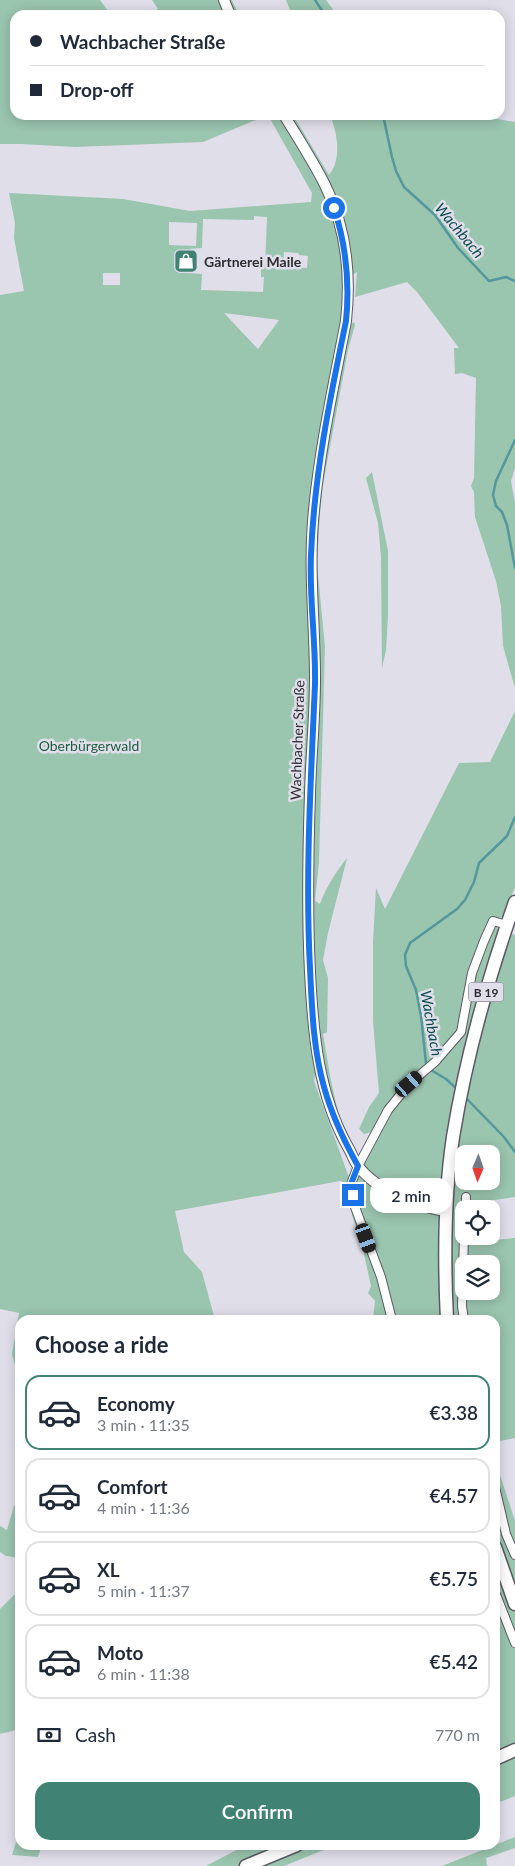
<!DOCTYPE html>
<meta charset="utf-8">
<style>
:root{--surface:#fff;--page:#f2f2f3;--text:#1f2937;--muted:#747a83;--line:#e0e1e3;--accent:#408375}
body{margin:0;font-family:Lato,sans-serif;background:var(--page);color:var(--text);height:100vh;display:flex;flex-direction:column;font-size:19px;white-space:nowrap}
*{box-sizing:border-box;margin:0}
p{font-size:16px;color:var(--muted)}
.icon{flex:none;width:28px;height:28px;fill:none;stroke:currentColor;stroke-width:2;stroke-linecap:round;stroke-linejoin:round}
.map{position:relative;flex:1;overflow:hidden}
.details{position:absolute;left:15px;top:1315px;width:485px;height:535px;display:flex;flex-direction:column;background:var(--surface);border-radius:15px;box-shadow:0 2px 12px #0003}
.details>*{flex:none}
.hud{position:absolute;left:10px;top:10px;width:495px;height:110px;border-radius:15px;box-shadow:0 2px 12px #0003;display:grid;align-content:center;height:110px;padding:0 20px;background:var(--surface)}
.needle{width:32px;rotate:182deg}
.buttons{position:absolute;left:455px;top:1145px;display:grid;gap:10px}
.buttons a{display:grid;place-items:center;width:45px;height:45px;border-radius:10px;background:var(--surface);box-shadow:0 2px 12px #0003;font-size:25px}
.end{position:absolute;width:22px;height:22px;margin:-11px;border:6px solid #1a73e8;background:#fff;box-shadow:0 0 0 2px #fff}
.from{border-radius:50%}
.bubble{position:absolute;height:35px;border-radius:15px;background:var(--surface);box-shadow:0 2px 12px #0003;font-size:16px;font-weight:600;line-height:35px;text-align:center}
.car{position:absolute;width:15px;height:30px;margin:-15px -8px;border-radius:6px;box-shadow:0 0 4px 1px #0007;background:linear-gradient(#222 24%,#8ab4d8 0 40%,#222 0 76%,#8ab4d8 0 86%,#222 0)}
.hud b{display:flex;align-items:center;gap:18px;height:48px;font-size:19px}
.hud b+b{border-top:1px solid var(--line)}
.hud i{width:12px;height:12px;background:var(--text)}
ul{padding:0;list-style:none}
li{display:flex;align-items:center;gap:15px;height:75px;margin:0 10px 8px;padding:0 10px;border:2px solid var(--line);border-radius:15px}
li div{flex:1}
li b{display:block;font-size:19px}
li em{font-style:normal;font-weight:600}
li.on{border-color:var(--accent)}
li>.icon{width:45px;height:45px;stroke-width:1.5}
h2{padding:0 20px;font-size:22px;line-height:60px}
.pay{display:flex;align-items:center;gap:12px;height:55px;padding:0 20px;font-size:19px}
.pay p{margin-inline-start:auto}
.action{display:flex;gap:10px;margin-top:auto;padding:10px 20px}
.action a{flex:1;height:58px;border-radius:15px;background:var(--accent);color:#fff;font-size:20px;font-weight:600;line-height:58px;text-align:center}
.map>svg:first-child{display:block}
</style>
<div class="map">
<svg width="515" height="1866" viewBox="0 0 515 1866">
<rect width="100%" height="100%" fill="#e0dee9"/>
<path fill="#9ac5af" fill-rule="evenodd" d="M0,0h100l11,15h-96v100h278l36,60c2,-3 5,-7 6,-11 5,-15 1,-35 -5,-49h57l1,2 109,2 18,3v346l-4,13 4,22v185l-12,-42 -2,-40 -5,-25 -21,-64 -1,-25 -3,-6 3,-8 2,-100 -14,-5 -7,1 -1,-26h5l-42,-56 -10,-10 -52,15 2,-25 -9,5 -2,50 8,-5 1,3 -7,25 -25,134 -3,30 -3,50 8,83 -6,215 -4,39 5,3c6,-17 16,-32 27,-46l-19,75 -5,27 5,18 -1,54 -4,2 8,47 8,35 22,45 15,-30 -12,3 -5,-5 10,-22 10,-14 -6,-72v-79l3,-54 9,21 74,-146 31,-1 25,-51v176l-12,29 -9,5 4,9 -4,35 18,-31 3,1v262l-49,7 -2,5v34l51,-5v200l-20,4 5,33 15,46v275l-20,8v-484h-122l2,-19 -7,-8 3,-7 -11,-50 -6,-14 -7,-27 4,-11 -11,-3 -165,30 9,41 18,20 13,48h-195v57l-2,-1 -6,-22 7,-41 -19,-4v-1014l24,-4 -10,-53 1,-15 -6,-30 114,6 67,12 121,-9 1,-9 -43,-76 -16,4 -50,21 -128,5 -54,-3h-21zM254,216l13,1 -2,50h-4v10h3l-1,15 -62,-2 1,-16 -14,-1v-24l14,-1 1,-29 51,1zM169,222l28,1 -1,23 -27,-1zM284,252l14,1 1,2 9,1 -1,12 -24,-1zM103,273h17v12h-17zM224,313l55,7 -21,29zM317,1059l41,107 -7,17 -37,-102zM464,1154h27v27h-27zM464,1264h27v27h-27z
M152,0h80l7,15h-90l9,-6z
M286,0h40l11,15h-45z
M372,472l16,79v64l-2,35 -4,18 -1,-111 -3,-34 -12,-45z
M20,1496v62l-14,-2 -6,-4v-26l7,4 7,-24z
M20,1589v140l-20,5v-125z
M20,1815v30h22l-4,12 -26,-2 5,-16z
M515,1837v11l-29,10 1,8h-45z
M246,1845h90l-52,21h-78z"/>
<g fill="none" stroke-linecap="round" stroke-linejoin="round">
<path stroke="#54979c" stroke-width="2.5" d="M315,0l10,15
M383,115l9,42 4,14 8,16 31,28 23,33 31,33 17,-4 9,4
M515,440l-19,41 -3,14 3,11 6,6 5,13 8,43
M457,1089l-11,-10 -15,-9 -5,-7 -5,-47 -5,-26 -10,-24 -1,-11 5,-12 47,-34 8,-9 9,-18 5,-19 28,-27 8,-19
M464,1096l40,41 11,15"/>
<g stroke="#5c5963" stroke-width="10">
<path id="minor" d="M466,1209v-12
M392,1320l-11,-43 -26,-70 -4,-23 7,-18 30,-56 21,-26 26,-22 26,-30 11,-59 12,-32 9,-20 14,4
M464,1320l-2,-14 2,-70
M495,1487l11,47 9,21
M495,1592l20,51"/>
</g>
<g stroke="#5c5963" stroke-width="12">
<path id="tertiary" d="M224,0l6,15
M284,115c14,23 29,46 41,70 21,42 26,90 21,136 -12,63 -26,126 -32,189 -6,57 1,112 1,169 0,38 -4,77 -5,115 -2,59 -3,119 0,178 3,61 8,123 39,177 3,5 5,12 9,17 18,24 59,41 88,45"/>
</g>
<g stroke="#5c5963" stroke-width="15">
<path id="primary" d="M447,1320c-3,-60 -3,-123 6,-183 13,-80 35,-159 62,-235
M495,1547l20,57
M495,1759l20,-9
M246,1866l51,-21"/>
</g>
<use href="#minor" stroke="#fff" stroke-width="8"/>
<use href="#tertiary" stroke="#fff" stroke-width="10"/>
<use href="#primary" stroke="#fff" stroke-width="12"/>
</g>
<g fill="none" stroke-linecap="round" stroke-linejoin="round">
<path stroke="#1a73e8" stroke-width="6" d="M334,208c12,37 16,74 12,113 -16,77 -32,155 -35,234 -2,43 5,86 4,129 -4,95 -10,189 -5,284 2,40 3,80 14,119 8,29 20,54 34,79l-7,18 2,11"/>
</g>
<defs>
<g id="shop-square" transform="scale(1.25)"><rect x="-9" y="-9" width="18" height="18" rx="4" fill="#408375" stroke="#e0dee9"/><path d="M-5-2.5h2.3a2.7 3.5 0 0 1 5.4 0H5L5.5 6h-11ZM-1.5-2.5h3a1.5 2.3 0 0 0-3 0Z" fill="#fff"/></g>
</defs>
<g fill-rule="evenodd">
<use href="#shop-square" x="186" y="261"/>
</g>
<g text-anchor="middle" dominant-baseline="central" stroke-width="5" stroke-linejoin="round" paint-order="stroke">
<rect fill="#e0dee9" stroke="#64636a" stroke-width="1" x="468.5" y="982.5" width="35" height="19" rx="4"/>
<g font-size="12" font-weight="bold" fill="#2f2e33">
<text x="486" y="992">B 19</text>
</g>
<g font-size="14" font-weight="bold" fill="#2f2e33" stroke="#e0dee9" text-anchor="start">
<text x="204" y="261">Gärtnerei Maile</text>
</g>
<g font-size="14" fill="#2f2e33" stroke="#e0dee9">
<text transform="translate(297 740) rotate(-88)">Wachbacher Straße</text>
</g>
<g font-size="14" fill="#1d5d43" stroke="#e0dee9">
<text x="89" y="745">Oberbürgerwald</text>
</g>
<g font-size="15" font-style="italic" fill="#0c4b4f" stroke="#e0dee9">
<text transform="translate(460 230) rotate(50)">Wachbach</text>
<text transform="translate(432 1023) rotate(80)">Wachbach</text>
</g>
</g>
</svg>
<div class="buttons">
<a><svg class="needle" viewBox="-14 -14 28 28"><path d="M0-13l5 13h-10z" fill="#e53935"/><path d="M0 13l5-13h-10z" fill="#747a83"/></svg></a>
<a><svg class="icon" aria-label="locate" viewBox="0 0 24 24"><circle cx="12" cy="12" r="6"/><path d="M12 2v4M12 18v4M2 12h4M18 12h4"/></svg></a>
<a><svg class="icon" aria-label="layers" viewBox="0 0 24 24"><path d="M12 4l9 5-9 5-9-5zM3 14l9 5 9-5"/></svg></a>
</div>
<i class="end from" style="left:334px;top:208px"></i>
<i class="end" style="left:353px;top:1195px"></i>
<div class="bubble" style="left:370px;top:1178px;width:82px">2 min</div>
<i class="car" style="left:409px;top:1084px;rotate:49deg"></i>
<i class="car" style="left:366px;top:1238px;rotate:160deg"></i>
<div class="hud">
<b><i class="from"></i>Wachbacher Straße</b>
<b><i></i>Drop-off</b>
</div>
<section class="details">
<h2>Choose a ride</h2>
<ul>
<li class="on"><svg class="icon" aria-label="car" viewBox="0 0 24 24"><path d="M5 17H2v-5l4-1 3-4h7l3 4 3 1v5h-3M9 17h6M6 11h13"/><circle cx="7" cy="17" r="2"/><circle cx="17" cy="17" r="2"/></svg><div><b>Economy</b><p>3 min · 11:35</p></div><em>€3.38</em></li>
<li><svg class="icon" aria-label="car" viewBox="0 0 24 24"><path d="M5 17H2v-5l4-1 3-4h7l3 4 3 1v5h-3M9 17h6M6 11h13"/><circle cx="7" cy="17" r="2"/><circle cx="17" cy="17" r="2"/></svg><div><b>Comfort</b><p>4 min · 11:36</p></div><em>€4.57</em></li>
<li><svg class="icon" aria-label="car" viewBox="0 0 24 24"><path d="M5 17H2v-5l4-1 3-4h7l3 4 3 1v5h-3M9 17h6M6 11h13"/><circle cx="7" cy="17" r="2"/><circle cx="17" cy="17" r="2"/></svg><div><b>XL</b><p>5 min · 11:37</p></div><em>€5.75</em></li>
<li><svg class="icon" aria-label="car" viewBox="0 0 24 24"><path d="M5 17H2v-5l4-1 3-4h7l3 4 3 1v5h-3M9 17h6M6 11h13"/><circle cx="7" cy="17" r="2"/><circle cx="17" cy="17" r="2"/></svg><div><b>Moto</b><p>6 min · 11:38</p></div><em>€5.42</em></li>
</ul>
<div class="pay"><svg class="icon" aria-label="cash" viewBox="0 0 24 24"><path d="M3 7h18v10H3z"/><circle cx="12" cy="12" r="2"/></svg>Cash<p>770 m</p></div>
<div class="action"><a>Confirm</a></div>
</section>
</div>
